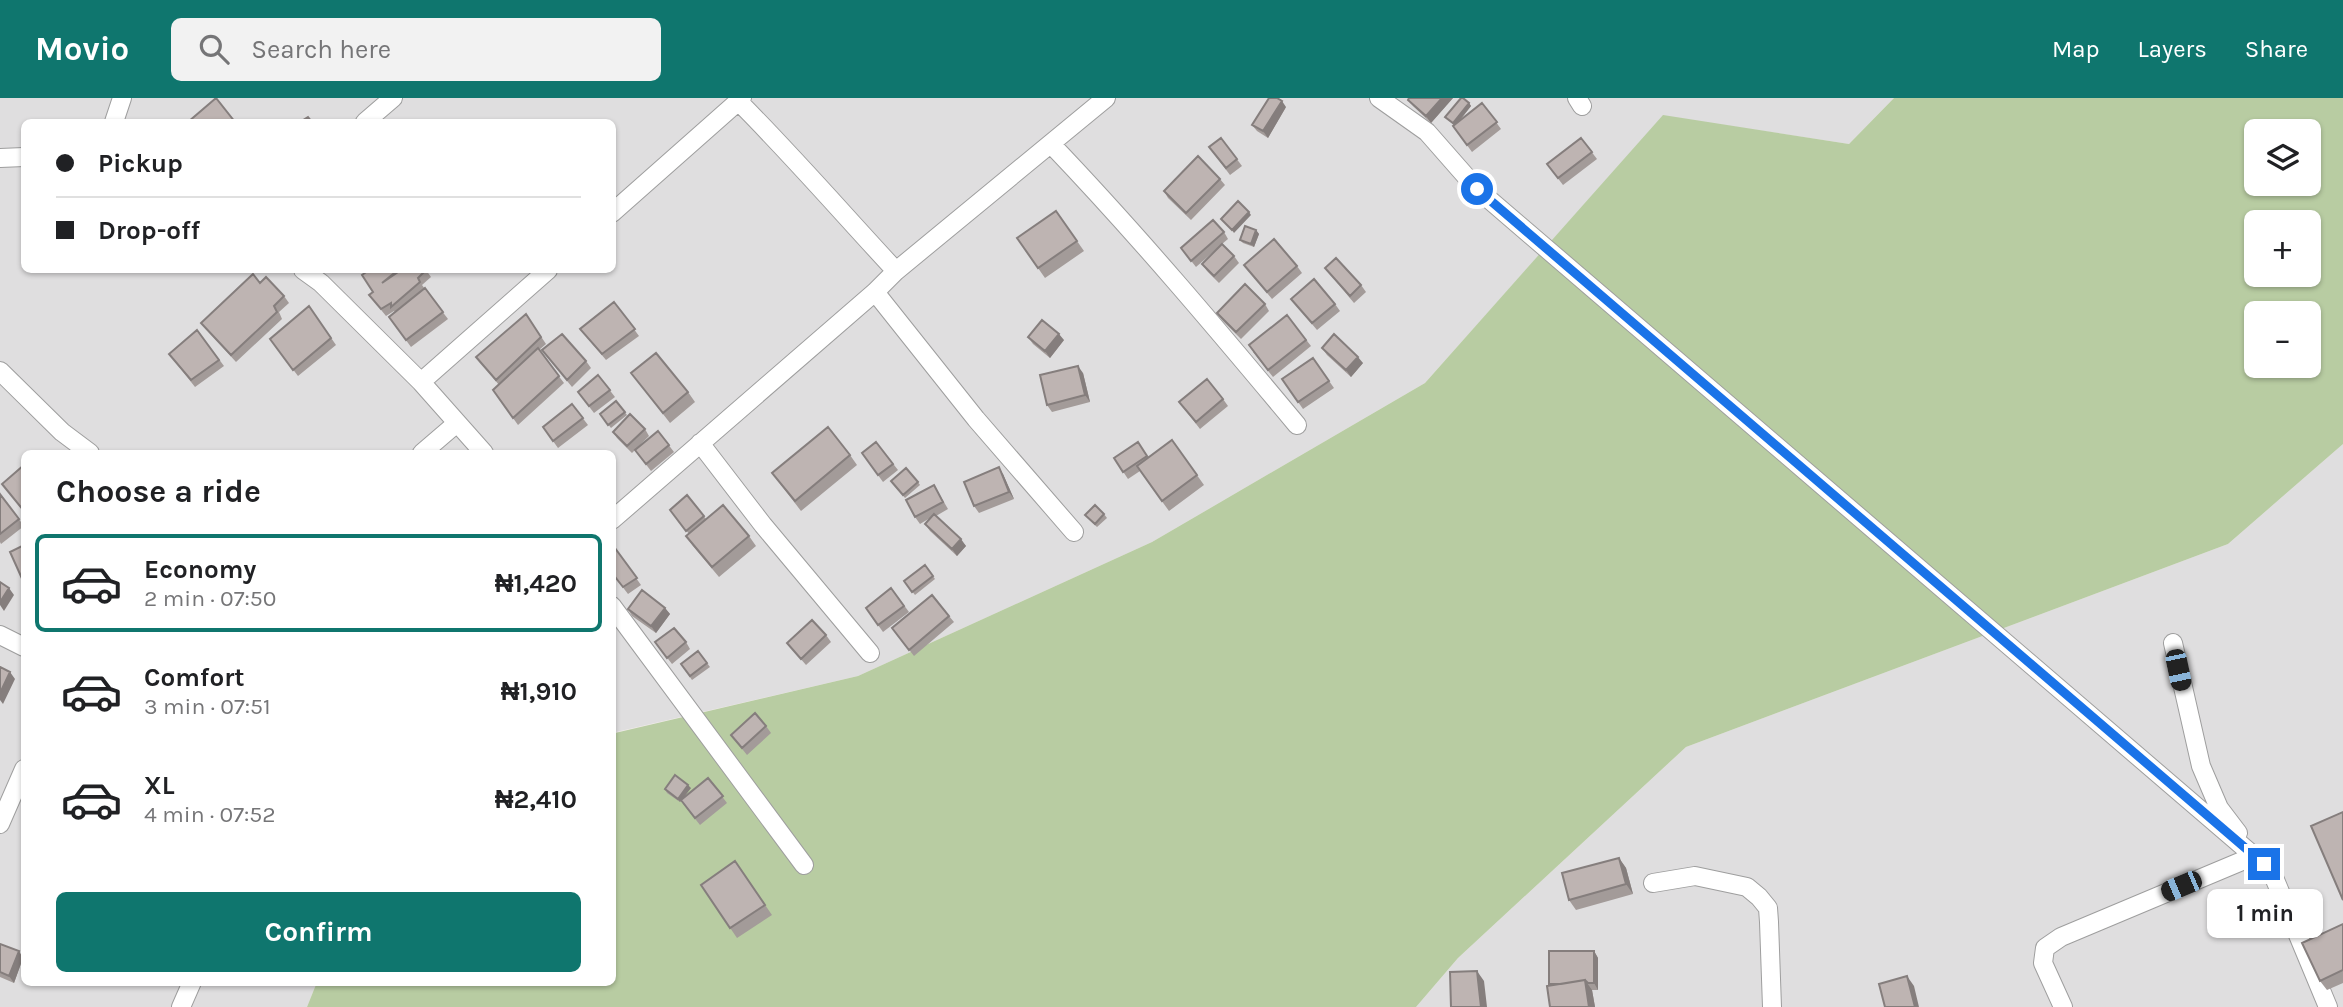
<!DOCTYPE html>
<meta charset="utf-8">
<style>
:root{--surface:#fff;--page:#f2f2f2;--text:#202124;--muted:#757577;--line:#e0e0e0;--accent:#0f766e}
body{margin:0;font-family:Karla,sans-serif;background:var(--page);color:var(--text);height:100vh;display:flex;flex-direction:column;font-size:26px;white-space:nowrap}
*{box-sizing:border-box;margin:0}
p{font-size:23px;color:var(--muted)}
.icon{flex:none;width:38px;height:38px;fill:none;stroke:currentColor;stroke-width:2;stroke-linecap:round;stroke-linejoin:round}
.map{position:relative;flex:1;overflow:hidden}
.sheet{position:absolute;left:21px;top:352px;width:595px;height:536px;display:flex;flex-direction:column;background:var(--surface);border-radius:10px;box-shadow:0 2px 5px #0004}
.sheet>*{flex:none}
.guide{position:absolute;left:21px;top:21px;width:595px;height:154px;border-radius:10px;box-shadow:0 2px 5px #0004;display:grid;align-content:center;height:154px;padding:0 35px;background:var(--surface)}
.buttons{position:absolute;left:2244px;top:21px;display:grid;gap:14px}
.buttons a{display:grid;place-items:center;width:77px;height:77px;border-radius:10px;background:var(--surface);box-shadow:0 2px 5px #0004;font-size:35px}
.end{position:absolute;width:32px;height:32px;margin:-16px;border:9px solid #1a73e8;background:#fff;box-shadow:0 0 0 4px #fff}
.from{border-radius:50%}
.bubble{position:absolute;height:49px;border-radius:10px;background:var(--surface);box-shadow:0 2px 5px #0004;font-size:23px;font-weight:700;line-height:49px;text-align:center}
.car{position:absolute;width:21px;height:42px;margin:-21px -10px;border-radius:9px;box-shadow:0 0 5px 2px #0007;background:linear-gradient(#222 24%,#8ab4d8 0 40%,#222 0 76%,#8ab4d8 0 86%,#222 0)}
.guide b{display:flex;align-items:center;gap:24px;height:66px;font-size:26px}
.guide b+b{border-top:2px solid var(--line)}
.guide i{width:18px;height:18px;background:var(--text)}
ul{padding:0;list-style:none}
li{display:flex;align-items:center;gap:21px;height:98px;margin:0 14px 10px;padding:0 21px;border:4px solid transparent;border-radius:10px}
li div{flex:1}
li b{display:block;font-size:26px}
li em{font-style:normal;font-weight:700}
li.current{border-color:var(--accent)}
li>.icon{width:63px;height:63px;stroke-width:1.5}
h2{padding:0 35px;font-size:32px;line-height:84px}
.button{display:flex;gap:14px;margin-top:auto;padding:14px 35px}
.button a{flex:1;height:80px;border-radius:10px;background:var(--accent);color:#fff;font-size:28px;font-weight:700;line-height:80px;text-align:center}
header{display:flex;align-items:center;gap:42px;box-sizing:border-box;height:98px;padding:0 35px;background:var(--accent);color:#fff}
header strong{font-size:33px}
nav{display:flex;gap:38px;margin-inline-start:auto;font-size:24px}
.search{width:490px;height:63px;background:var(--page);display:flex;align-items:center;gap:18px;box-sizing:border-box;padding:0 24px;border-radius:10px;color:var(--muted);font-size:26px}
.map>svg:first-child{display:block}
</style>
<header>
<strong>Movio</strong>
<div class="search"><svg class="icon" aria-label="search" viewBox="0 0 24 24"><circle cx="10" cy="10" r="6"/><path d="M15 15l6 6"/></svg>Search here</div>
<nav><a>Map</a><a>Layers</a><a>Share</a></nav>
</header>
<div class="map">
<svg width="2343" height="909" viewBox="0 0 2343 909">
<rect width="100%" height="100%" fill="#f1ece9"/>
<path fill="#dfdedf" fill-rule="evenodd" d="M0,0h1894l-45,46 -186,-28 -238,267 -273,159 -294,134 -242,56 -3,6 -1,-285h-588v529h293l-10,25h-307zM24,24h588v148h-588z
M2343,346v563h-927l42,-49 228,-211 542,-203z"/>
<path fill="#b8cca2" fill-rule="evenodd" d="M1894,0h449v346l-115,100 -542,203 -228,211 -42,49h-1109l10,-25h295v-244l3,-5 243,-57 294,-134 273,-159 238,-268 186,29zM2256,33h52v53h-52zM2256,124h52v53h-52zM2256,215h52v53h-52z"/>
<g fill="none" stroke-linecap="round" stroke-linejoin="round">
<g stroke="#9e9e9e" stroke-width="20">
<path id="minor" d="M1379,0l48,34 50,57 777,667
M1577,0l5,8
M738,3c55,55 105,113 158,170
M114,24l8,-24
M365,24l28,-24
M1051,46c86,90 166,185 246,281
M0,60l24,-1
M612,115l130,-115
M303,172l18,13 100,99 63,71
M875,194l101,127 98,113
M0,273l62,61 28,21
M421,284l127,-112
M700,345l63,82 107,128
M422,355l35,-30
M612,422l263,-228 21,-21 210,-173
M612,508l192,259
M0,537l24,12
M2173,545l28,123 18,42 19,25
M0,726l24,-55
M1653,785l42,-7 52,11 12,10 9,11 1,14 3,85
M181,909l11,-25
M2063,909l-20,-44 2,-15 16,-11 193,-81 19,19 55,132"/>
</g>
<use href="#minor" stroke="#fff" stroke-width="18"/>
</g>
<path fill="#a39b99" d="M1453,0l-22,25 -18,-17 -5,-6z
M1469,5l2,3 -13,17 24,-20 19,26 -29,23 -19,-26 1,-1 -9,-8z
M1286,9l-18,31 -11,-7 -5,-6z
M1221,40l21,28 -12,9 -21,-28z
M1581,40l16,21 -34,26 -16,-21z
M1220,81l5,6 -34,35 -23,-22 -4,-7z
M1056,113l28,40 -39,27 -28,-40z
M1256,132l3,4 -5,13 -11,-4 -3,-3z
M1224,134l4,7 -6,5 12,12 5,7 -20,20 -12,-12 -5,-7 17,-17 -23,20 -15,-19z
M1244,167l53,1 5,7 -30,26z
M1325,170l36,17 5,7 -12,11z
M369,172h57l5,7 -9,8 26,34 -37,28 -22,-30 6,-5 -1,-1 -8,5 -17,-21 4,-3z
M284,198l5,7 -10,9 3,7 -46,43 -30,-33 -5,-6z
M1291,201l44,5 5,7 -23,19z
M614,204l25,34 -33,24 -26,-31z
M1265,206l4,7 -28,28 -19,-19 -5,-7z
M309,208l27,39 -38,31 -28,-37z
M526,216l20,30 -7,6 25,33 -46,42 -25,-35 6,-5 -23,-28z
M1287,217l24,31 -38,31 -20,-25z
M197,232l27,36 -29,21 -26,-33z
M1028,239l36,3 -14,18 -17,-14z
M1322,250l41,15 -12,14 -24,-22z
M542,252l44,11 5,7 -19,19z
M1313,260l21,30 -31,21 -21,-30z
M631,275l57,19 7,10 -25,21z
M1083,275l7,29 -38,10 -5,-7z
M598,277l17,22 -21,16 -16,-21z
M1223,301l5,7 -28,23 -21,-27z
M616,303l11,14 -16,13 -11,-14z
M572,306l16,21 -30,23 -15,-21z
M645,331l4,7 -17,17 -15,-15 -4,-6z
M658,333l16,21 -23,19 -16,-21z
M1172,342l32,45 -35,26 -29,-40 -12,8 -14,-21 24,-16 10,16z
M876,344l22,28 -15,12 -21,-29z
M850,357l7,10 -56,46 -29,-38z
M1003,376l11,25 -35,14 -5,-7z
M918,384l2,3 -15,13 -12,-14z
M938,394l10,17 -12,7 30,30 -9,10 -27,-25 -5,-7 5,-6 -10,6 -5,-7z
M0,396l24,32 -23,18 -1,-2z
M687,397l19,24 43,17 7,10 -37,31 -26,-31 -7,-10 3,-2 -19,-24z
M1104,416l3,4 -10,9 -12,-12z
M612,446l29,41 -13,9 -16,-21z
M925,467l10,14 -20,16 -11,-14z
M891,490l18,24 -26,20 -17,-24z
M665,510l5,6 -14,19 -24,-17 -4,-7z
M949,518l5,6 -40,34 -22,-28z
M826,537l5,7 -25,23 -19,-22z
M655,544h31l4,7 -18,15z
M698,553l12,16 -18,13 -11,-16z
M766,628l5,7 -24,22 -16,-20z
M708,680l19,25 -27,22 -19,-24 -1,1 -13,-9 -2,-4 26,-1 -8,10z
M1619,760l7,10 7,26 -57,16 -7,-10z
M735,763l37,54 -35,23 -36,-53z
M2343,826v59l-16,7 -7,-9z
M0,846l23,14 -9,25 -14,-6z
M1594,853l4,7v32h-6l3,17h-45v-22l-1,-1z"/>
<path fill="#857e7d" d="M1442,0h11l-22,25 -5,-7z
M1282,3l4,6 -18,31 -5,-7z
M1469,5l2,3 -16,20 -2,-3z
M1249,114l2,3 -17,18 -2,-3z
M1256,132l3,4 -5,13 -3,-3z
M1059,236l5,6 -14,18 -5,-7z
M1358,259l5,6 -12,14 -5,-7z
M1078,268l5,7 7,29 -5,-7z
M999,369l4,7 11,25 -5,-7z
M961,441l5,7 -9,10 -5,-7z
M9,490l5,7 -10,16 -4,-6v-3z
M665,510l5,6 -14,19 -5,-7z
M10,574l5,7 -12,25 -3,-4v-7z
M688,687l3,3 -11,14 -2,-3z
M1619,760l7,10 7,26 -7,-10z
M19,853l4,7 -9,25 -5,-7z
M1594,853l4,7v32l-4,-7z
M1477,873l7,10 3,26h-6z
M1907,878l7,10 5,21h-4z
M1585,882l7,10 3,17h-6z"/>
<path fill="#beb4b2" stroke="#857e7d" stroke-width="2" d="M216,0l19,24h-47z
M1269,0h8l5,3 -19,30 -11,-6z
M1409,0h33l-16,18 -18,-16z
M1461,0h2l6,5 -16,20 -8,-6z
M1482,5l15,19 -30,23 -14,-19z
M308,19l4,5h-12z
M1221,40l16,21 -11,9 -17,-21z
M1581,40l11,14 -34,26 -11,-14z
M1198,58l22,23 -34,34 -22,-22z
M1238,103l11,11 -17,18 -11,-11z
M1056,113l21,30 -39,27 -21,-30z
M1213,122l11,12 -33,29 -10,-13z
M1245,128l11,4 -5,14 -11,-4z
M1274,141l23,27 -30,26 -23,-27z
M1222,146l12,12 -20,20 -12,-12z
M1336,160l25,27 -11,11 -25,-28z
M369,172h29l-16,13 19,-13h25l-8,8 2,4 -29,25v-4l-10,6 -12,-14 4,-3 -11,-17z
M253,176l7,9 6,-6 18,19 -10,10 3,6 -46,43 -30,-32z
M1314,181l21,25 -23,19 -21,-24z
M1245,186l20,20 -29,28 -19,-19z
M425,190l18,24 -37,28 -17,-23z
M614,204l21,27 -33,25 -22,-25z
M309,208l22,32 -38,32 -23,-31z
M526,216l15,23 -45,43 -20,-23z
M1287,217l19,25 -38,30 -19,-25z
M1042,222l17,14 -14,17 -17,-14z
M197,232l22,30 -28,20 -22,-26z
M562,236l24,27 -19,19 -25,-30z
M1334,236l24,23 -12,13 -24,-22z
M538,250l21,28 -46,42 -20,-28z
M656,255l32,39 -25,21 -32,-40z
M1313,260l16,23 -31,21 -16,-23z
M1078,268l7,29 -38,10 -7,-30z
M598,277l12,15 -21,16 -11,-14z
M1207,281l16,20 -27,23 -17,-20z
M616,303l9,11 -17,13 -8,-11z
M572,306l11,14 -30,23 -10,-14z
M630,316l15,15 -18,17 -14,-14z
M828,329l22,28 -55,46 -23,-28z
M658,333l11,14 -23,19 -11,-14z
M1172,342l25,35 -35,26 -25,-35z
M876,344l17,22 -15,11 -16,-22z
M1138,344l9,14 -24,16 -9,-14z
M24,367v46l-22,-27z
M999,369l10,25 -35,14 -10,-24z
M906,370l12,14 -15,13 -12,-14z
M934,387l9,17 -28,15 -9,-17z
M0,396l19,25 -19,15z
M687,397l17,21 -18,15 -16,-21z
M723,407l26,31 -37,31 -26,-31z
M1095,407l9,9 -9,10 -10,-9z
M934,416l27,25 -9,10 -27,-25z
M612,446l25,34 -14,9 -11,-14z
M24,447v38l-14,-31z
M925,467l8,11 -21,16 -8,-11z
M0,484l9,6 -9,14z
M891,490l13,18 -26,19 -12,-17z
M642,492l23,18 -14,18 -23,-17z
M932,497l17,21 -40,34 -17,-22z
M812,522l14,15 -25,24 -14,-16z
M674,530l12,14 -19,16 -12,-16z
M698,553l9,12 -17,13 -9,-12z
M0,569l10,5 -10,21z
M755,615l11,13 -24,22 -11,-13z
M675,677l13,10 -10,14 -13,-10z
M708,680l15,18 -28,22 -14,-18z
M2343,714v88l-32,-74z
M1619,760l7,26 -57,16 -7,-27z
M735,763l30,44 -35,23 -29,-43z
M2343,826v46l-23,11 -18,-38z
M0,846l19,7 -10,25 -9,-4z
M1549,853h45v32h-6l-3,-3 -24,4h-12z
M1477,873l4,36h-30l-1,-35z
M1907,878l8,31h-30l-6,-23z
M1585,882l4,27h-39l-3,-21z"/>
<g fill="none" stroke-linecap="round" stroke-linejoin="round">
<path stroke="#1a73e8" stroke-width="9" d="M1477,91l787,675"/>
</g>
</svg>
<div class="buttons">
<a><svg class="icon" aria-label="layers" viewBox="0 0 24 24"><path d="M12 4l9 5-9 5-9-5zM3 14l9 5 9-5"/></svg></a>
<a>+</a>
<a>−</a>
</div>
<i class="end from" style="left:1477px;top:91px"></i>
<i class="end" style="left:2264px;top:766px"></i>
<div class="bubble" style="left:2207px;top:791px;width:116px">1 min</div>
<i class="car" style="left:2178px;top:572px;rotate:168deg"></i>
<i class="car" style="left:2181px;top:788px;rotate:247deg"></i>
<div class="guide">
<b><i class="from"></i>Pickup</b>
<b><i></i>Drop-off</b>
</div>
<section class="sheet">
<h2>Choose a ride</h2>
<ul>
<li class="current"><svg class="icon" aria-label="car" viewBox="0 0 24 24"><path d="M5 17H2v-5l4-1 3-4h7l3 4 3 1v5h-3M9 17h6M6 11h13"/><circle cx="7" cy="17" r="2"/><circle cx="17" cy="17" r="2"/></svg><div><b>Economy</b><p>2 min · 07:50</p></div><em>₦1,420</em></li>
<li><svg class="icon" aria-label="car" viewBox="0 0 24 24"><path d="M5 17H2v-5l4-1 3-4h7l3 4 3 1v5h-3M9 17h6M6 11h13"/><circle cx="7" cy="17" r="2"/><circle cx="17" cy="17" r="2"/></svg><div><b>Comfort</b><p>3 min · 07:51</p></div><em>₦1,910</em></li>
<li><svg class="icon" aria-label="car" viewBox="0 0 24 24"><path d="M5 17H2v-5l4-1 3-4h7l3 4 3 1v5h-3M9 17h6M6 11h13"/><circle cx="7" cy="17" r="2"/><circle cx="17" cy="17" r="2"/></svg><div><b>XL</b><p>4 min · 07:52</p></div><em>₦2,410</em></li>
</ul>
<div class="button"><a>Confirm</a></div>
</section>
</div>
